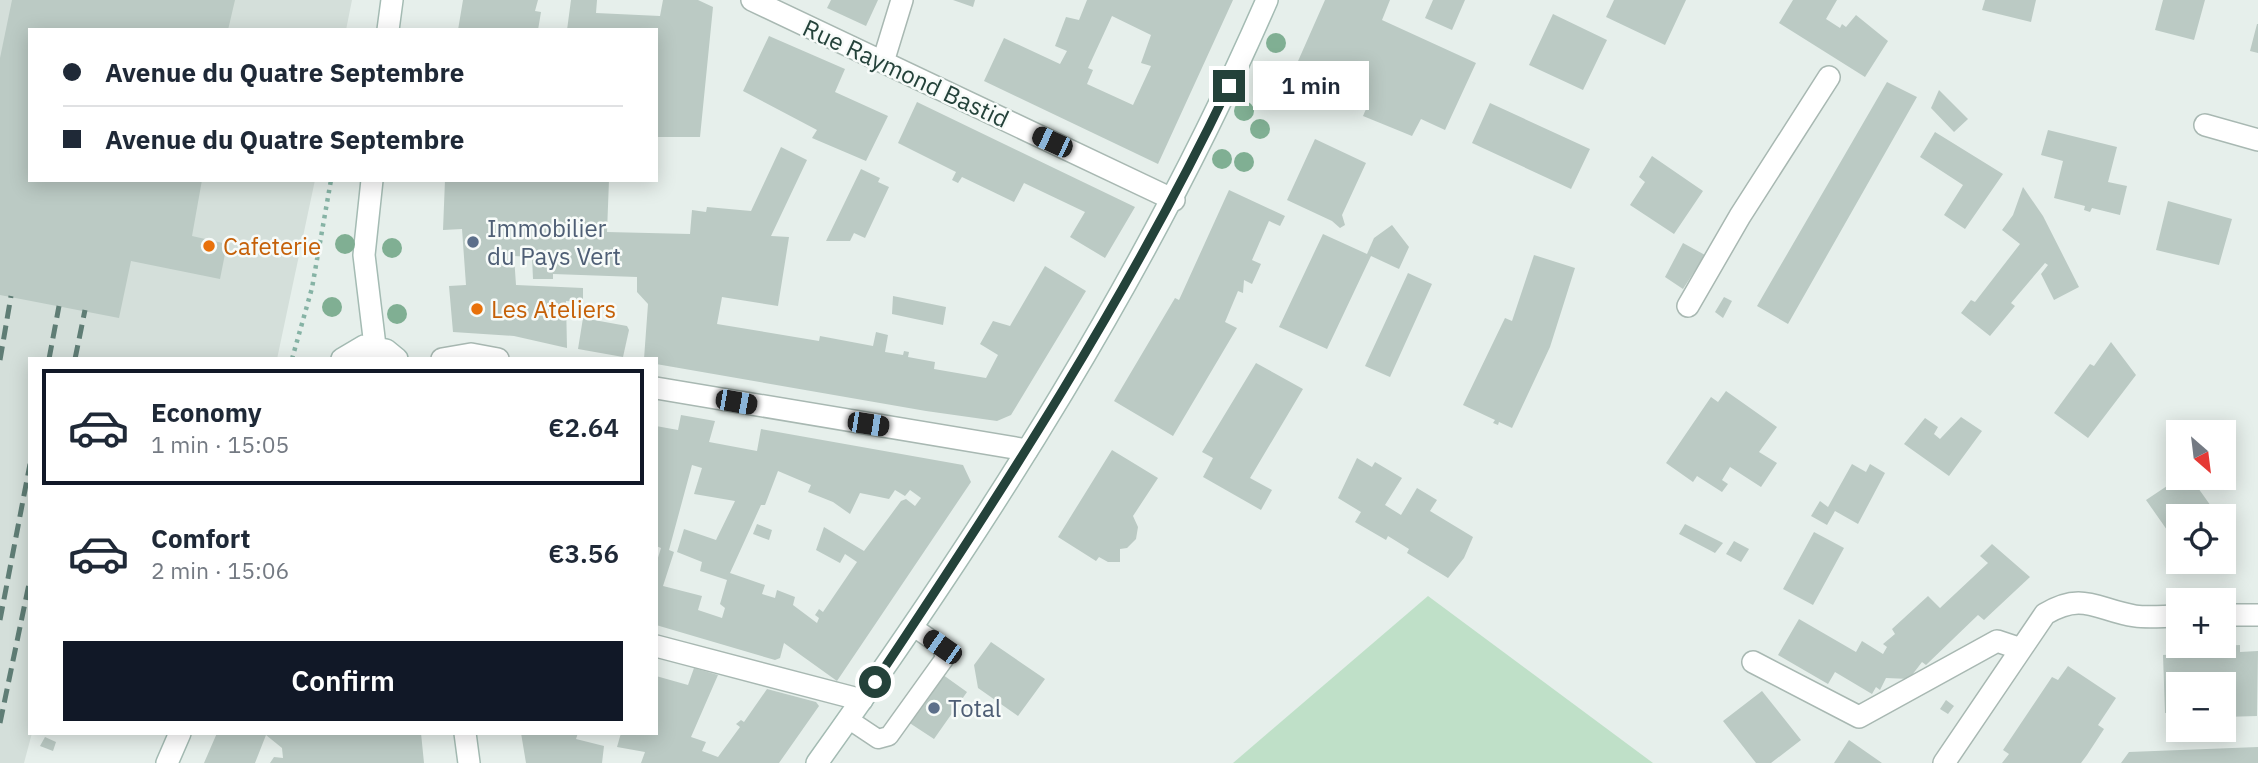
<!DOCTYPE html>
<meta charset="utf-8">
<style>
:root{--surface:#fff;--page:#f6f6f7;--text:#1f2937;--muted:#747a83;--line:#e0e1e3;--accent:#111827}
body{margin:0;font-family:"IBM Plex Sans",sans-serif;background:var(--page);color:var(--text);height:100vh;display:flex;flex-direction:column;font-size:26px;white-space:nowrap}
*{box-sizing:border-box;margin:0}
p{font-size:23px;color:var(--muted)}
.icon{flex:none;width:38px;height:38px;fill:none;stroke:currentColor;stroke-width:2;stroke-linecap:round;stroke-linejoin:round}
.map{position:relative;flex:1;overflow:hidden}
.panel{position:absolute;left:28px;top:357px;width:630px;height:378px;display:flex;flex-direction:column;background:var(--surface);border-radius:0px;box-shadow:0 4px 18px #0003}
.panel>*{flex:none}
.hud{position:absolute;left:28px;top:28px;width:630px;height:154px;border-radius:0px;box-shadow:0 4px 18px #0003;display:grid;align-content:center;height:154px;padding:0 35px;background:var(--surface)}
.needle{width:46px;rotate:152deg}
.buttons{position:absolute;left:2166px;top:420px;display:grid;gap:14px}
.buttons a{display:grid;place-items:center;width:70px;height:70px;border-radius:0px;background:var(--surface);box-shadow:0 4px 18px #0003;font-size:35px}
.end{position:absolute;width:32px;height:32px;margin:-16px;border:9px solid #24423a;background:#fff;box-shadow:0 0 0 4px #fff}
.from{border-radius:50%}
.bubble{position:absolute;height:49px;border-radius:0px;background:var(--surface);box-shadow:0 4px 18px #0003;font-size:23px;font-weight:600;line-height:49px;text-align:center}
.car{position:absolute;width:21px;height:42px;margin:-21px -10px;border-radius:9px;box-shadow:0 0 5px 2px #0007;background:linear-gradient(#222 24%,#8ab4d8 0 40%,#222 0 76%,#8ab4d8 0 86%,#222 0)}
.hud b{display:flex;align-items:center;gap:24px;height:66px;font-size:26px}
.hud b+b{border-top:2px solid var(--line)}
.hud i{width:18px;height:18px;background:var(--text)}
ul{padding:12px 0 0;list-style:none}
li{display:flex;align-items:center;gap:21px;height:116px;margin:0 14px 10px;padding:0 21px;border:4px solid transparent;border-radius:0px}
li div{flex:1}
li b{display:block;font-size:26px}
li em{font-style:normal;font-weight:600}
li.current{border-color:var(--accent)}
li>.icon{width:63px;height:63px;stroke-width:1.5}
.primary-button{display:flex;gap:14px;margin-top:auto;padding:14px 35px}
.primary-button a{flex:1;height:80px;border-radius:0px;background:var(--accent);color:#fff;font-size:28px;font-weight:600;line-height:80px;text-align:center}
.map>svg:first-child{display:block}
</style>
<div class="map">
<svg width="2258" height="763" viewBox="0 0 2258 763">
<rect width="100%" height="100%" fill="#e6efeb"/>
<path fill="#d4dfda" d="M0,0h352l-6,30h-316v150h285l-38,179h-247l2,374 -8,30h-24z"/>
<path fill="#bfe0c8" d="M1428,596l225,167h-420z"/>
<path fill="#bbcac4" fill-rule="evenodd" d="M12,0h223l-7,30h-198v150h172l-10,56 35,8 -7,35 -89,-18 -12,57 -119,-23v-237z
M463,0h75l-3,11 6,1 -3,18h-80z
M571,0h26l-1,13 64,3 3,-16h35l15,7 -13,130h-44v-107h-89z
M831,0h47l-12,26 -39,-18z
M953,0h22l-2,7z
M1087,0h146l-75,164 -174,-83 20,-43 56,26 7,-13 -12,-5 11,-29 13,3zM1112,16l39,19 -10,28 10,3 -18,39 -46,-21 6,-14 -5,-2z
M1325,0h65l-8,20 94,43 -31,67 -24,-11 -9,17 -49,-20 3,-7 -75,-32z
M1433,0h32l-13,30 -27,-12z
M1614,0h72l-21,45 -59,-28z
M1793,0h44l-11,19 14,9 2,-4 4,3 10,-12 32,26 -23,36 -86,-54z
M1985,0h51l-5,22 -49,-12z
M2163,0h42l-11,40 -39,-10z
M1553,14l54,26 -24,50 -54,-25z
M2257,24h1v29l-8,-2z
M769,36l76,33 -10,23 53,24 -22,45 -54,-23 5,-8 -74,-39z
M1887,82l30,15 -129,227 -31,-18z
M1939,90l29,29 -14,13 -23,-24z
M917,102l218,105 -30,51 -35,-21 15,-25 -61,-29 -10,19 -52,-25 -4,6 -6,-3 4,-8 -58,-29z
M1490,103l100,46 -19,40 -99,-46z
M2048,130l69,17 -9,35 19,4 -7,29 -28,-7 -2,4 -6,-2 1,-4 -31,-8 9,-37 -22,-6z
M1935,132l68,42 -38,55 -21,-14 19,-30 -43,-28z
M1315,139l51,24 -24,52 3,10 -5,3 -8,-7 -45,-21z
M781,147l26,13 -36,76 18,1 -11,69 -56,-9 -5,27 102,17 1,-5 53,10 3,-14 12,3 -3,17 18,3 1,-4 5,1 -1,5 27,5 -1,7 52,9 12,-23 -18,-11 13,-23 17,5 35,-60 41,25 -75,124 -14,6 -71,-10 -270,-47v-5h-12l4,-55 -11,-12v-15l-84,-3v5h-20l-1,-22 -18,-1 2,29 67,3v14l-17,-1 1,47 -53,-12 -61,-4 -4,-46 17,-1 -4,-56 -19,1 2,-50h164l-2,52 83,2 2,-24 14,2 1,-5 44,4z
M1652,156l51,35 -29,43 -44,-29 15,-23 -6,-5z
M861,169l19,9 -2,4 11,5 -24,51 -11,-5 -4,8h-24z
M2023,187l20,29 36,71 -25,13 -13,-26 7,-9 -3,-2 -34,40 4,3 -25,30 -29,-23 10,-13 4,2 45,-58 -18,-14 11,-15z
M1229,190l56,26 -5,10 -11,-5 -17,39 9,4 -9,20 -8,-4 -1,13 -5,-2 -13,31 12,6 -64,108 -59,-35 61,-103 4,2z
M2168,201l64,18 -13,46 -63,-15z
M1392,225l17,22 -10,22 -28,-13 -44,93 -48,-22 44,-93 44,20 7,-16z
M1683,243l22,12 -22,34 -18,-12z
M1534,255l41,13 -25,79 -38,81 -13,-6 -1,3 -5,-2 2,-3 -32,-15 42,-87 7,3z
M1408,273l24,11 -42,93 -25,-11z
M893,296l53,11 -3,18 -51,-11z
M1724,297l8,4 -9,17 -8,-6z
M583,318l44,8 2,4 -6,27 -45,-8z
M2111,342l25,33 -48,63 -34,-25 36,-49 4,2z
M1256,363l47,26 -53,89 22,12 -11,20 -58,-33 10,-19 -11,-6z
M1726,391l51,36 -18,25 18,11 -16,24 -31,-20 -8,13 6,4 -6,8 -25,-16 -4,6 -27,-19 45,-66 7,5z
M681,415l34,6 -6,21 48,9 4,-22 202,36 8,17 -134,199 -53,-38 -4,15 -5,2 -119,-35v-61l5,-16 -5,-2v-120l22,4zM692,465l10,3 -8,26 41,7 -19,39 -32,-11 -7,23 25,10 -2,9 27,9 -7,24 5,4 -3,10 -24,-8 4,-14 -39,-10 11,-34 -5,-2zM778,471l33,14 -3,7 25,10 17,12 10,-21 29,6 6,-9 10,6 5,-6 11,8 -6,8 -9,-7 -5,2 -37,50 -40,-24 -8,23 24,13 5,-9 12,8 -34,50 -4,-3 -4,6 4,3 -2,5 -24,-18 2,-8 -18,-7 -2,8 -13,-4 3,-9 -35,-12 31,-68h4z
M1961,417l21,14 -33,45 -45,-32 21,-26 13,9 -4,7 6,5z
M1112,450l46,28 -25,38 5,11 -2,12 -9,9 -7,1v13h-12l-9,-5 -3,4 -38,-24z
M1357,458l15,9 3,-5 27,16 -17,27 16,10 16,-27 20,12 -7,11 43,26 -9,21 -16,20 -41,-25 2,-4 -21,-13 -2,4 -31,-18 6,-10 -23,-14z
M1852,464l14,8 4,-8 15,9 -27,51 -23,-13 -8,14 -16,-9 9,-15 8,6z
M2179,478h12l27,38h-39v31l-33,-47z
M757,524l15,6 -3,10 -16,-6z
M1685,524l38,19 -8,10 -36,-19z
M1814,532l30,16 -31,57 -30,-16z
M1734,541l15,8 -8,13 -15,-8z
M1992,544l38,33 -46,43 -6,-5 -52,50 -4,-3 -13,17 -23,-1 -6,12 -4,-3 -4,7 -37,-22 -7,12 -50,-29 21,-36 57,33 6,-11 21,13 4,-7 -4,-3 12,-10 -3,-5 36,-33 12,12 48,-45 -8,-7z
M991,642l54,37 -27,37 -40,-28 -4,-23z
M2240,645v7l18,-1 -1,65 -33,1v-33h-45v28l-14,1 -2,-58 16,-1 1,-7z
M2068,666l48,32 -18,27 6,4 -17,26 -6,8h-79l7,-9 -6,-4 49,-73 6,3z
M694,668l24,7 -27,62 15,5 -4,9 16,6 22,-30 -4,-3 5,-4 3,2 23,-33 49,13 3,4 -40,57h-138l4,-11 -28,-5 4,-14h35v-57l32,9z
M939,672l28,20 -33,47 -29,-19z
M1762,691l39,49 -30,23h-15l-33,-42z
M1946,700l8,6 -6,8 -8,-5z
M217,733h204l3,30h-154l4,-6 9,1 -1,-10 -16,-13 -11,28h-51z
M521,733h57l-2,6 28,7 -2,17h-76z
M45,737l11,5 -3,9 -13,-5z
M1849,740l33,23h-48z
M2258,747v16h-137l8,-11z"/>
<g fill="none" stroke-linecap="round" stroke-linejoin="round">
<g stroke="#a8b8b2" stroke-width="21">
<path id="lane" d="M848,719l30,20 11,-3 56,-78 -3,-11 -30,-21"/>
</g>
<g stroke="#a8b8b2" stroke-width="24">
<path id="street" d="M752,0l422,200
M883,62l19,-62
M2205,125l53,15
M1688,306l52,-90 89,-139
M442,359l29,-5 27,5
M656,388l371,62
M2224,615h34
M656,646l206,54
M1753,662l106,55 138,-76 24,8
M1944,763l101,-149c38,-23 52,-4 90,2 14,2 29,0 44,0"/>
</g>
<g stroke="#a4bbb3" stroke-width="24">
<path id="secondary" d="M388,30l4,-30
M372,180l-8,75 11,91
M342,359l22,-13 22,4 11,9
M465,733l4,30
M167,763l13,-30
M817,763c172,-240 332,-492 450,-763"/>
</g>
<path stroke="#86b3a5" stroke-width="4.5" stroke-dasharray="3.5 5" stroke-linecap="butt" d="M292,359l20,-71 19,-108"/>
<use href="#lane" stroke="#fff" stroke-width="18"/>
<use href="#street" stroke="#fff" stroke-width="21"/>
<use href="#secondary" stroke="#fff" stroke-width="21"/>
<path stroke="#5f7d75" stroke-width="5" stroke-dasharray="14 7" stroke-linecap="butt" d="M49,359l10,-53
M75,359l10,-49
M0,360l11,-64
M0,620l30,-156
M0,723l30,-144"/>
</g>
<g fill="#80af93">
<circle cx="1276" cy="43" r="10"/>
<circle cx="1244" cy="111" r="10"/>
<circle cx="1260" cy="129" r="10"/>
<circle cx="1222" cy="159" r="10"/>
<circle cx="1244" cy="162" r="10"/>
<circle cx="345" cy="244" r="10"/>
<circle cx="392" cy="248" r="10"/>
<circle cx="332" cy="307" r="10"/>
<circle cx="397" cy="314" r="10"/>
</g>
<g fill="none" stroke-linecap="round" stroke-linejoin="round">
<path stroke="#24423a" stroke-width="9" d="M875,682c129,-193 254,-387 354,-596"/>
</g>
<g fill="#5c6f8a" stroke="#f7fbf9" stroke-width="2.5">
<circle cx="473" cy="242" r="7"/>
<circle cx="934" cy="708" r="7"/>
</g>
<g fill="#e8710a" stroke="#f7fbf9" stroke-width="2.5">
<circle cx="209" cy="246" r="7"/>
<circle cx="477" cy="309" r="7"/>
</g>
<g text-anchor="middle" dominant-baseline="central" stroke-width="5" stroke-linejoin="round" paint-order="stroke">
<g font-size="24" fill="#24423a" stroke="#f7fbf9">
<text transform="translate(906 73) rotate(25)">Rue Raymond Bastid</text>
</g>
<g font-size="24" fill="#4e5e75" stroke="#f7fbf9" text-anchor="start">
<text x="487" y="228">Immobilier<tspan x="487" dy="28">du Pays Vert</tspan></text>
<text x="948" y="708">Total</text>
</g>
<g font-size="24" fill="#c56008" stroke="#f7fbf9" text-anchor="start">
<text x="223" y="246">Cafeterie</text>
<text x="491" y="309">Les Ateliers</text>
</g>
</g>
</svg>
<div class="buttons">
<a><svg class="needle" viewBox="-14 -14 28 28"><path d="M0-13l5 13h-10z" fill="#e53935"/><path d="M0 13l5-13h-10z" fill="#747a83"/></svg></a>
<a><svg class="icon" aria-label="locate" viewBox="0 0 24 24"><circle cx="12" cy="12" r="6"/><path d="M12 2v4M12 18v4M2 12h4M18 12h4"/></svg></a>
<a>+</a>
<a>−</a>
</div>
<i class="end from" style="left:875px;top:682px"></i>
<i class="end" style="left:1229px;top:86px"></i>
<div class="bubble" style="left:1253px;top:61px;width:116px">1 min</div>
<i class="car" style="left:1052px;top:142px;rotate:295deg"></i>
<i class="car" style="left:736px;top:402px;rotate:100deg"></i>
<i class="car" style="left:868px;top:424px;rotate:99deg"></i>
<i class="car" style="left:942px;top:647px;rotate:305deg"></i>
<div class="hud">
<b><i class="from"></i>Avenue du Quatre Septembre</b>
<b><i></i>Avenue du Quatre Septembre</b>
</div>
<section class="panel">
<ul>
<li class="current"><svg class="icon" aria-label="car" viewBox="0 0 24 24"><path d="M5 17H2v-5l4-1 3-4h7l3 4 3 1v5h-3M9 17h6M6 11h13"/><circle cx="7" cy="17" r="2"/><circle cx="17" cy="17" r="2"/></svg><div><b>Economy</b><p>1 min · 15:05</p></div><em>€2.64</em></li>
<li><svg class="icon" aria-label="car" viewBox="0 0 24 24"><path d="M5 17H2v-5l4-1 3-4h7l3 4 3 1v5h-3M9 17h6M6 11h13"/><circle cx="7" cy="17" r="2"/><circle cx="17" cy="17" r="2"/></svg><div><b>Comfort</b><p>2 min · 15:06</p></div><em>€3.56</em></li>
</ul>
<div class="primary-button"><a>Confirm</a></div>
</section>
</div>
